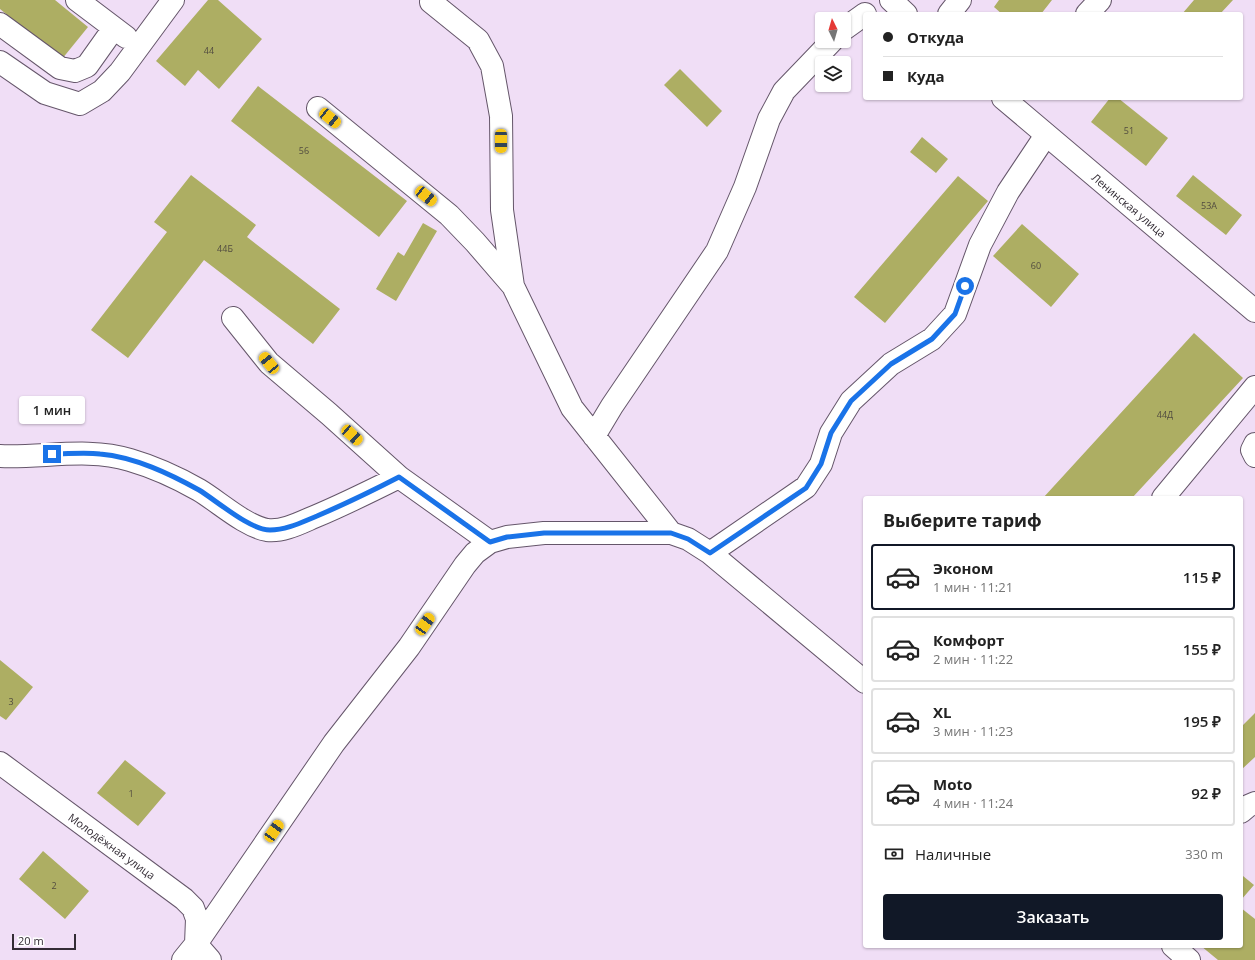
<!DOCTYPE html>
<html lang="ru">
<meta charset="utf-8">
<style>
:root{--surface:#fff;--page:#f6f6f6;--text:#222;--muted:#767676;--line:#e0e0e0;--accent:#111827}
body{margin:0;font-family:"Open Sans",sans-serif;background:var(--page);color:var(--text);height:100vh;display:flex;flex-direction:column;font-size:15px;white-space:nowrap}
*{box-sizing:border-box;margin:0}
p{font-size:13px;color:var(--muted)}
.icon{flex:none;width:22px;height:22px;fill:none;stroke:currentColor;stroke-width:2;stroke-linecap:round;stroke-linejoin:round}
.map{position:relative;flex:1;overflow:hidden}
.drawer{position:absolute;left:863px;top:496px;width:380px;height:452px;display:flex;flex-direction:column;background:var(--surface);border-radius:4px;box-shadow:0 1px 3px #0004}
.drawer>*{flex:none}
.guide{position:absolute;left:863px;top:12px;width:380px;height:88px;border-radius:4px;box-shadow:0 1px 3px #0004;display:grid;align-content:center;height:88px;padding:0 20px;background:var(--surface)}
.needle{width:26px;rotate:355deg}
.fabs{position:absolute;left:815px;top:12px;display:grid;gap:8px}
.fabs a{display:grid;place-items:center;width:36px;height:36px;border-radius:4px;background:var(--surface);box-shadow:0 1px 3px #0004;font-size:20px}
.scale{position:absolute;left:12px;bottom:10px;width:64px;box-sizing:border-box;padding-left:4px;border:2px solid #332c35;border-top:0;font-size:11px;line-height:14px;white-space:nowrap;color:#332c35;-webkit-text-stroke:3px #fff;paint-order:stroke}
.end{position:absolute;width:18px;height:18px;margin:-9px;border:5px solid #1a73e8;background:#fff;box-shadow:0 0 0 2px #fff}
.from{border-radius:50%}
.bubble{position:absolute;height:28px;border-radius:4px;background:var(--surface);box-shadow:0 1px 3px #0004;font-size:13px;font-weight:600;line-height:28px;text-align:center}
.car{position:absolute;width:12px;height:24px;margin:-12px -6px;border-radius:5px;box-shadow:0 0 3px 1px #0007;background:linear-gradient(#f5c518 24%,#345 0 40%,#f5c518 0 76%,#345 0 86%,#f5c518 0)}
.guide b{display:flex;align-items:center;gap:14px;height:38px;font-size:15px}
.guide b+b{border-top:1px solid var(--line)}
.guide i{width:10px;height:10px;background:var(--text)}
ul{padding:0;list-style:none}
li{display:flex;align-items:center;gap:12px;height:66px;margin:0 8px 6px;padding:0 12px;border:2px solid var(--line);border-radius:4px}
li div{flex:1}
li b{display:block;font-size:15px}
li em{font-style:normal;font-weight:600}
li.active{border-color:var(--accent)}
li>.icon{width:36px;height:36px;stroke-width:1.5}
h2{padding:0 20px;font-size:18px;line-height:48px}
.pay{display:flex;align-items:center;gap:10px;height:44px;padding:0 20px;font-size:15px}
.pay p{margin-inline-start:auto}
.action{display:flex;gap:8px;margin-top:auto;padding:8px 20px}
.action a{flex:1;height:46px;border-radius:4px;background:var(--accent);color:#fff;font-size:16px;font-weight:600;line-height:46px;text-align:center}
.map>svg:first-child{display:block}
</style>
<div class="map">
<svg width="1255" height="960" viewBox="0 0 1255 960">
<rect width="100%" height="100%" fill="#f0def6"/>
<path fill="#adae63" d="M0,0h55l33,27 -26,32 -62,-50z
M208,0h10l44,39 -43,50 -21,-19 -13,16 -29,-25z
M999,0h53l-11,14h-39l-8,-7z
M1194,0h39l-13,14h-38z
M680,69l42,42 -15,16 -43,-42z
M258,86l149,115 -28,36 -148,-116z
M1110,98h8l50,40 -22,28 -55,-44z
M922,137l26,22 -12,14 -26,-21z
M191,175l65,50 -9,12 93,72 -27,35 -109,-84 -76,98 -37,-28 76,-98 -13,-10z
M1193,175l49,40 -16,20 -50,-39z
M958,176l30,25 -103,122 -31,-26z
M423,223l14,8 -41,70 -20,-12 22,-37 6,4z
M1022,224l57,50 -28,33 -58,-51z
M1194,333l49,45 -111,120h-89z
M0,660l33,27 -27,33 -6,-4z
M1255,713v44l-14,13v-43z
M125,760l41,33 -28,33 -41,-33z
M43,851l46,40 -24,28 -46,-40z
M1243,876l11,9 -13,15v-21z
M1241,908l14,11v41h-37l-17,-14h40z"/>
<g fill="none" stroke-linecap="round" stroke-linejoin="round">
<g stroke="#65566a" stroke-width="24">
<path id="minor" d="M77,0l49,37
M431,2l47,38 14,26 9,50 1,94 11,76
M949,14l11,-14
M1087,14l13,-14
M0,24l60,44 15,3 12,-5 27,-38
M844,29l21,-15
M0,62l45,31 35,11 22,-13 18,-19 53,-72
M318,108l131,107 26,27 38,44 59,122 99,125
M233,318l36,45 60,51 70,63 91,65
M594,436l18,-30 105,-155 28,-64 24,-68 15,-28 48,-50
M1255,444l-3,6 3,6
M0,456c43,2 88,-9 130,4 24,7 48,18 69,30 20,12 46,36 68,40 16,2 33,-7 47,-13 29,-12 57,-26 85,-40
M1163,498l92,-111
M710,553l96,-66 15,-23 10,-31 20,-32 40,-37 41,-25 23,-25 25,-69 28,-53 38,-57
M0,763l184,136 9,9 4,11 -1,25
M1241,812l7,-6 7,-3
M196,944l14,16
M1173,946l16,14
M183,960l13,-16 138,-201 75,-96 56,-82 10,-12 15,-11 17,-5 37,-4h127l17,6 22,14 155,129"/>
</g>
<g stroke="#65566a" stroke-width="24">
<path id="major" d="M891,0l15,14
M1003,98l252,213"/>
</g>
<use href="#minor" stroke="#fff" stroke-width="22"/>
<use href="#major" stroke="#fff" stroke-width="22"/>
</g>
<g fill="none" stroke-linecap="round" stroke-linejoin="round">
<path stroke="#1a73e8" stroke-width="5" d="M52,454c16,0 33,-2 48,0 35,3 70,20 99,36 18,11 51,40 71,40 17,0 32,-8 47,-14 28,-12 55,-25 82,-39l91,65 17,-5 37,-4h127l17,6 22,14 96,-65 15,-24 10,-31 20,-32 40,-37 41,-25 23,-25 10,-28"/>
</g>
<g text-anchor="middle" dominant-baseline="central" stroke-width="3" stroke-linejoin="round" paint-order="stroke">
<g font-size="9" fill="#524c40">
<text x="209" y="50">44</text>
<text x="1129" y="130">51</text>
<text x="304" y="150">56</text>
<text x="1209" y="205">53А</text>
<text x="225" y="248">44Б</text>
<text x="1036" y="265">60</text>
<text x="1165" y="414">44Д</text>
<text x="11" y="701">3</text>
<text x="131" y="793">1</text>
<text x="54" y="885">2</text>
</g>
<g font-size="11" fill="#332c35" stroke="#fff">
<text transform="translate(1129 205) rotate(40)">Ленинская улица</text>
<text transform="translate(112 846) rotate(36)">Молодёжная улица</text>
</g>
</g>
</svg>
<div class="fabs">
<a><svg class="needle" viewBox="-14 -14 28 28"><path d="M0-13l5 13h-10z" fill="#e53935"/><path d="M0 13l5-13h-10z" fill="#767676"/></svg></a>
<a><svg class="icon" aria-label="layers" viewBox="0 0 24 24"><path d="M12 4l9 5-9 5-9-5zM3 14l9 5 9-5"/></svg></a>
</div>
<div class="scale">20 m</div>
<i class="end from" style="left:965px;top:286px"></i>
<i class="end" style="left:52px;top:454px"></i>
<div class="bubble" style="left:19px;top:396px;width:66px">1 мин</div>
<i class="car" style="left:330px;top:118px;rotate:129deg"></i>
<i class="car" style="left:501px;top:141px;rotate:180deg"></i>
<i class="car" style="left:426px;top:196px;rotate:129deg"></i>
<i class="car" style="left:269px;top:363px;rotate:321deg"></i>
<i class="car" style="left:352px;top:435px;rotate:132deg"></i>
<i class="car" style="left:425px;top:624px;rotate:35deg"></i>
<i class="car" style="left:274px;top:831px;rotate:35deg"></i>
<div class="guide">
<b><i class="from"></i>Откуда</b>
<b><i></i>Куда</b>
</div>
<section class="drawer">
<h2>Выберите тариф</h2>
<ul>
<li class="active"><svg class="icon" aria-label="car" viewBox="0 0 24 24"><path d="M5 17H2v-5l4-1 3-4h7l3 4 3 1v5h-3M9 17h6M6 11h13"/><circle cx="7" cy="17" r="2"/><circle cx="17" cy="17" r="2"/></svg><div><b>Эконом</b><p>1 мин · 11:21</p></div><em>115 ₽</em></li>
<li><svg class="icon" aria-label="car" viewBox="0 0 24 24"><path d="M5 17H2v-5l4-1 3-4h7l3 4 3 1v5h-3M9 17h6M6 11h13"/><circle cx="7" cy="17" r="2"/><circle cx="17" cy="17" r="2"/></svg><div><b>Комфорт</b><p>2 мин · 11:22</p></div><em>155 ₽</em></li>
<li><svg class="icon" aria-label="car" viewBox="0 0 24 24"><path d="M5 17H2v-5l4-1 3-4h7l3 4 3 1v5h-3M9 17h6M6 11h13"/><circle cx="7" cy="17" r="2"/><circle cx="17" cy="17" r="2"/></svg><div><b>XL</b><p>3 мин · 11:23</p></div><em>195 ₽</em></li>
<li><svg class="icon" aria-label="car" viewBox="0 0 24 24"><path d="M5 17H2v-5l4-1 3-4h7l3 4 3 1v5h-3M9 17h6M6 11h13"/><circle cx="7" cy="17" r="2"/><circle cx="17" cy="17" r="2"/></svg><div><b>Moto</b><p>4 мин · 11:24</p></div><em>92 ₽</em></li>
</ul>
<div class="pay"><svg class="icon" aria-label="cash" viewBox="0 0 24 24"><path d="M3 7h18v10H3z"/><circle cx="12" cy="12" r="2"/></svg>Наличные<p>330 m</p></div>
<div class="action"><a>Заказать</a></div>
</section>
</div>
